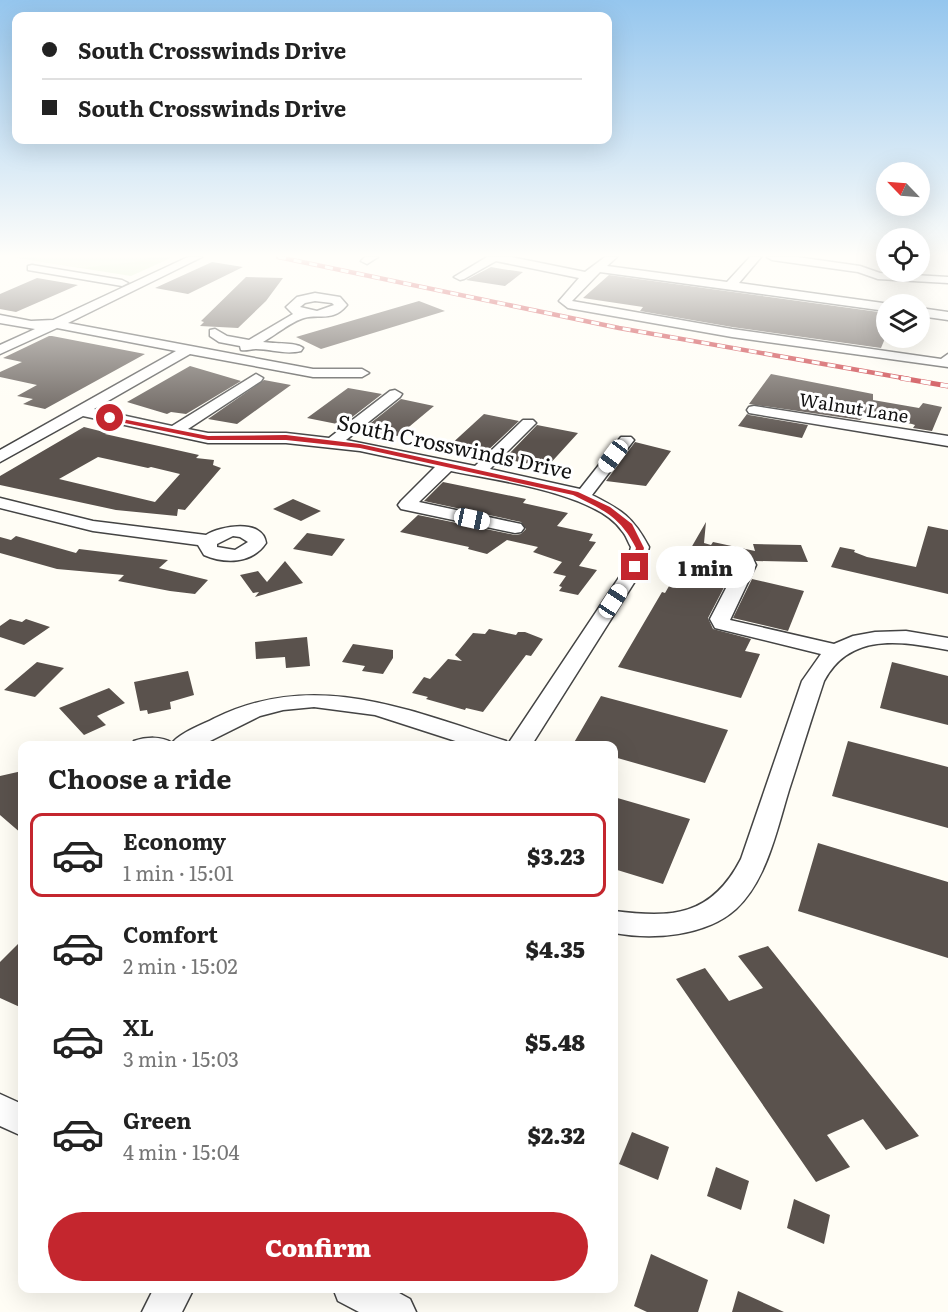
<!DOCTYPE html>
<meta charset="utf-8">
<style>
:root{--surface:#fff;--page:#f6f6f6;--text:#222;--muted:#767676;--line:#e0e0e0;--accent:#c4262e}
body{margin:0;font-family:Literata,serif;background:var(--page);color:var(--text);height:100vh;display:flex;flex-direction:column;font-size:22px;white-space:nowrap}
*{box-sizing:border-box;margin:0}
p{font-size:20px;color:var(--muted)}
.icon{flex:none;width:33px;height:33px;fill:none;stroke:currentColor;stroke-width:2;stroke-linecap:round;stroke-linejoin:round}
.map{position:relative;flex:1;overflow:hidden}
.side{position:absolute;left:18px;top:741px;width:600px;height:552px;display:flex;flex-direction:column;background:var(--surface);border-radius:12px;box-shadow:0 6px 24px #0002}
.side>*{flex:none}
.hud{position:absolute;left:12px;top:12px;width:600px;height:132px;border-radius:12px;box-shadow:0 6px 24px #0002;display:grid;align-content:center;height:132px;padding:0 30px;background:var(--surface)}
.needle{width:39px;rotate:295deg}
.buttons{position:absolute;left:876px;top:162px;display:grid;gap:12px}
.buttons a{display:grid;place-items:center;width:54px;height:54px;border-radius:50%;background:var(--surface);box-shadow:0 6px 24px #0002;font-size:30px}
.end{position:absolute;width:27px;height:27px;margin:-14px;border:8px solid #c4262e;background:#fff;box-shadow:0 0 0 3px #fff}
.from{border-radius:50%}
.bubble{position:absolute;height:42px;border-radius:21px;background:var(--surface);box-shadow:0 6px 24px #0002;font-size:20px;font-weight:800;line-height:42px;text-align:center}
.car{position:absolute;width:18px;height:36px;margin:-18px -9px;border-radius:8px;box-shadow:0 0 4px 2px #0007;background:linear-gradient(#fff 24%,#345 0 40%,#fff 0 76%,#345 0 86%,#fff 0)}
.hud b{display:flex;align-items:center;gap:21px;height:57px;font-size:22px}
.hud b+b{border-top:2px solid var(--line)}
.hud i{width:15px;height:15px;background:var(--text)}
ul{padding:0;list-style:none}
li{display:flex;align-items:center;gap:18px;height:84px;margin:0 12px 9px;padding:0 18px;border:3px solid transparent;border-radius:12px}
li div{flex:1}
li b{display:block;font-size:22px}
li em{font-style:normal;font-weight:800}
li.on{border-color:var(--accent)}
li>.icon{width:54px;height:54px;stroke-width:1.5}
h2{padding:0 30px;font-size:27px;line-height:72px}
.primary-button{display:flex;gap:12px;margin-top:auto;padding:12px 30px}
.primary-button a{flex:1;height:69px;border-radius:36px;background:var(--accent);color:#fff;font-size:24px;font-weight:800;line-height:69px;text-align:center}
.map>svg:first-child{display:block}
</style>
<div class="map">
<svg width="948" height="1312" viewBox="0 0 948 1312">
<rect width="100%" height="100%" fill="#fffdf5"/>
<path fill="#d5ebbd" d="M11,257h162l-42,19z"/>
<path fill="#e6f2cf" d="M39,257h113l-18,5 -52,6 -50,-8z"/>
<path fill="#5a524d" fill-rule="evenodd" d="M212,262l31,5 -55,27 -33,-6z
M491,267l11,2 21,3 -18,14 -39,-6z
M609,275l277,38 -8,18 8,1v4l-5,12 -149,-21 -92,-16 3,-4 -60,-9z
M246,277l37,1 -17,23 -28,27 -38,-2 4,-4 -3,-1z
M37,278l41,7 -62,27 -16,-3v-15z
M419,301l26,10 -124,38 -25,-12z
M49,336h3l93,18 -100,55 -22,-5 10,-5 -16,-3 20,-11 -37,-8v-5l22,-10 -19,-4z
M190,366l51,15 -55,33 -15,-2 -4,2 -40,-12z
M771,374l102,20v6l46,8 4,-5 19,4 -10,24 -19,-3 2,-3 -3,-1 -46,-9 -6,5 -111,-16z
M264,380l27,5 -54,39 -29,-5z
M348,388l34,6 -40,31 -35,-7z
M401,399l33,7 -36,30 -36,-6z
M484,414l35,7 -35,33 -36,-7z
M747,414l2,1 59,10 -6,13 -64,-12z
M537,425l41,8 -31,34 -43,-8z
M84,427l24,6 -3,1 94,21 -3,3 18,2 -1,5 8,3 -36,42 -7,-1 -1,7 -61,-6 -116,-25v-9zM98,457l50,11 3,-1 29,7 -25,28 -96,-23z
M635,442l36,9 -25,35 -40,-5z
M443,482l83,17 -3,4 45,10 -11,13 36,8 -4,7 7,1 -17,24 18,4 -19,25 -19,-4 3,-4 -3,-1 7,-10 -13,-3 9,-11 -29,-10 5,-5 -31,-7 -20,14 -19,-5 1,-2 -69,-15 18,-17 97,20 6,-1 5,-5 -5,-7 -97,-21z
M293,499l28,12 -20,10 -28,-12z
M706,522l-2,21 7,2 2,-3 42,9 -2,-7 48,1 7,17 -52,-1 -8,-4 -10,3 -36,-1 -1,9 30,6 -23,44 5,11 38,10 -6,12 15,3 -19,44 -123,-31 44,-75 3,1z
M928,526l20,4v64l-117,-27 9,-20 15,3 -1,2 13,5 49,10z
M307,533l38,6 -13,17 -39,-7z
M16,536l60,17 3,-4 89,11 -9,8 49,12 -13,14 -25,-3 -52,-10 6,-6 -67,-6 -57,-16v-16l11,3z
M285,561l18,22 -48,14 4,-5 -6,1 -13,-18 18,-4 9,11z
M752,579l52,12 -16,40 -55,-13z
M10,619l12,3 4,-3 24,8 -26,18 -24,-8v-11z
M489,629l27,6 2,-3h7l18,7 -12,17 -5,-1 -43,57 -17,-4 -1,2 -39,-11 2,-2 -16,-4 12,-16 6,2 18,-20 14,2 -7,-6 18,-22 12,1z
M307,637l3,29 -24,2 -1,-11 -29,2 -1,-17z
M353,644l40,6v8l-10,16 -21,-3 3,-5 -23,-4z
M37,662l27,6 -29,29 -31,-7z
M892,662l56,14v49l-68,-17z
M188,671l6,24 -24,7 1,7 -23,5 -1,-4 -7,1 -6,-29z
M109,688l16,15 -28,13 9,9 -22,10 -25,-27z
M601,696l127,34 -23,53 -91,-26v-11h-42z
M848,741l100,26v61l-116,-32z
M22,771v63l-22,-19v-39z
M614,797l76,22 -27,65 -49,-15z
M818,843l130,39v76l-150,-47z
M22,940v68l-22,-10v-36z
M768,946l151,190 -33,14 -23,-31 -36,16 23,32 -34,15 -140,-203 29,-11 24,33 34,-13 -25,-32z
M632,1132l37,15 -11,33 -39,-16z
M716,1167l33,14 -8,29 -34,-14z
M794,1199l36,16 -6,29 -37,-16z
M651,1254l57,26 -10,32h-51l-13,-6z
M738,1291l46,21h-52z"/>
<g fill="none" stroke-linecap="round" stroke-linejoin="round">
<g stroke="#444" stroke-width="3">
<path id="minor" d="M188,257h14l-134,66 245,46h49l7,4 -7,4h-49l-123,-23 -96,55 78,17 84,-52 7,4 -2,3 -73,48 20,4h78l43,5 61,-47 5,-1 7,4 -2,3 -54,43 129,26 48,-46h10l3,3 -46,46 90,20 41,-52h10l3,3 -42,55c30,15 41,22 57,52l-5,20 -113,179h-60l-96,-31 -61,-8 -31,3 -23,6 -60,30h-69l3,-5c12,-4 28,-5 38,2 9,-11 30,-18 43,-25 100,-49 193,-8 291,23l2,3 118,-177 5,-20c-3,-5 -5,-12 -9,-16 -25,-38 -128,-51 -171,-60l-32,31 102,22 3,4 -3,4 -6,1 -114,-24 -3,-4 3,-4 34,-34 -75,-16 -74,-8h-78l-125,-27 -83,46v-12l176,-99 -119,-23 -57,26v-9l35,-16 -35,-6v-8l31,6 22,-1z
M365,257h13l-11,7 -6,-3z
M487,257h24l74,15 20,-15h12l-10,9 120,16 23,-25h11l-22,26 151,21h-4v7l-286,-39 -28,29 160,28 209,30 7,-5v13l-216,-30 -164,-29 -9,-7 20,-23 -83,-17 -32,18 -4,1 -6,-3z
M767,257h30l63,9 20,7 68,4v6l-70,-4 -20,-7 -86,-12z
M32,265l90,15 6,3 -6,3 -94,-16v-4z
M315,293l25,4 7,8c-15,18 -27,8 -43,13 -12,3 -30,18 -41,24 11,2 33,0 40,6l-2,3c-17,4 -29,-2 -45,-2 -6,0 -9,2 -15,1l-1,-4 -21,-4 -9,-6v-6l5,-1 12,7 22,4 44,-26 -7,-7 11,-10zM315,301l17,2 2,2 -17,6 -17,-4 5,-4z
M920,308l28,4v8l-28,-4z
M754,406l194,30v10l-199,-33 -2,-3 2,-3z
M0,498l93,23 113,14c14,-9 57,-17 60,8 -14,21 -41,21 -62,12l-6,-10 -105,-14 -93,-23zM233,536l7,1 8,5 -13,8 -18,-3v-3z
M747,559l7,2 2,4 -26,55 104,24 19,-8 22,-4 31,-1 42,7v12c-47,-9 -98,-18 -124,31 -12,36 -23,72 -35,109 -12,39 -22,90 -53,119 -31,28 -85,31 -122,24v-22c58,7 97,6 127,-52l61,-178 19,-27 -106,-26 -5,-9 28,-54 2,-4z
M0,1094l22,10v32l-22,-10z
M154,1288h40l-12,24h-40z
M333,1288h57l20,11 6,13h-57l-21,-11z"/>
</g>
<use href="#minor" fill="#fff" fill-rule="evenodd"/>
<g stroke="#c4262e" stroke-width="4.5">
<path id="rail-far1" d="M278,257l341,71 290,51"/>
</g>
<g stroke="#c4262e" stroke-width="5">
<path id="rail" d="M901,378l47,8"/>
</g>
<use href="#rail-far1" stroke="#fff" stroke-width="3" stroke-dasharray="8" stroke-linecap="butt"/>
<use href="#rail" stroke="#fff" stroke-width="4" stroke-dasharray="10" stroke-linecap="butt"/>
</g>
<linearGradient id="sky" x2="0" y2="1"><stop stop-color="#95c6ee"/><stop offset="0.58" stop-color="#fffefa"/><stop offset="1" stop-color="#fffefa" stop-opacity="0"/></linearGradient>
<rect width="948" height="441" fill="url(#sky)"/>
<path fill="#c4262e" d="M107,416l101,20 78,-1 74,9 218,48 32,15 22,17 12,24 -5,19 -4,3 -5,-3 6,-19c-16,-32 -33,-38 -63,-53l-213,-47 -74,-8h-78l-98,-20z"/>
<g text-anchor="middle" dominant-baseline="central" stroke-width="6" stroke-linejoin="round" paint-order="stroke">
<g font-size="18" fill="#111" stroke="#fff">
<text transform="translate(854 407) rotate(9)">Walnut Lane</text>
</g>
<g font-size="21" fill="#111" stroke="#fff">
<text transform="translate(455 445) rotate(12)">South Crosswinds Drive</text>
</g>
</g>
</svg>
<div class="buttons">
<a><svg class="needle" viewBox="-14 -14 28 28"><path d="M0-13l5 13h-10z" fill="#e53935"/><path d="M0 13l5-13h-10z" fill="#767676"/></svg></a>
<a><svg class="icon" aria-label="locate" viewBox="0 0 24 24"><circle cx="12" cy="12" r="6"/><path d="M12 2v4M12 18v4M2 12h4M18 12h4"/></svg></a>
<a><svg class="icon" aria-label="layers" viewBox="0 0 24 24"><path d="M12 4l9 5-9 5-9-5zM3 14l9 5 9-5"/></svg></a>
</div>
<i class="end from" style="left:110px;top:418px"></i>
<i class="end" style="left:635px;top:567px"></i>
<div class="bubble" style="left:656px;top:546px;width:99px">1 min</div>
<i class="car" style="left:613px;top:456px;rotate:217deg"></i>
<i class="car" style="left:472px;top:519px;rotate:102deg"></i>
<i class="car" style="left:613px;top:601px;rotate:33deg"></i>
<div class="hud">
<b><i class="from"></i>South Crosswinds Drive</b>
<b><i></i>South Crosswinds Drive</b>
</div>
<section class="side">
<h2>Choose a ride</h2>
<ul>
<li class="on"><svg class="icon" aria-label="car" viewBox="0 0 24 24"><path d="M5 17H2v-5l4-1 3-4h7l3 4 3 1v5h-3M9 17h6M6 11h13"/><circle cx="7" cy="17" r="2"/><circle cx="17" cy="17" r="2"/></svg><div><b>Economy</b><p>1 min · 15:01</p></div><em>$3.23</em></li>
<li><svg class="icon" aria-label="car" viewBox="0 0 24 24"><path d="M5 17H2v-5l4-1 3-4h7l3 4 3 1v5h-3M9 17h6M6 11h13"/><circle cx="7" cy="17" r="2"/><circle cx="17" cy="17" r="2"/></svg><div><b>Comfort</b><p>2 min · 15:02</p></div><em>$4.35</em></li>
<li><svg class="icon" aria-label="car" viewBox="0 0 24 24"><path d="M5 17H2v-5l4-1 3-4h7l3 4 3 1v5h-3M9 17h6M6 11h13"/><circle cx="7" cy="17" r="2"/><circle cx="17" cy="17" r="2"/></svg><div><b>XL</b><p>3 min · 15:03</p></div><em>$5.48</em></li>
<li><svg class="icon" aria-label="car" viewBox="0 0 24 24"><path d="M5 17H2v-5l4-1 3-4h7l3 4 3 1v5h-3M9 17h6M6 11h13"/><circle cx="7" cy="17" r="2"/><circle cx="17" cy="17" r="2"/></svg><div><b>Green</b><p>4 min · 15:04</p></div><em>$2.32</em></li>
</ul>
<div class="primary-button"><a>Confirm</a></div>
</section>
</div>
